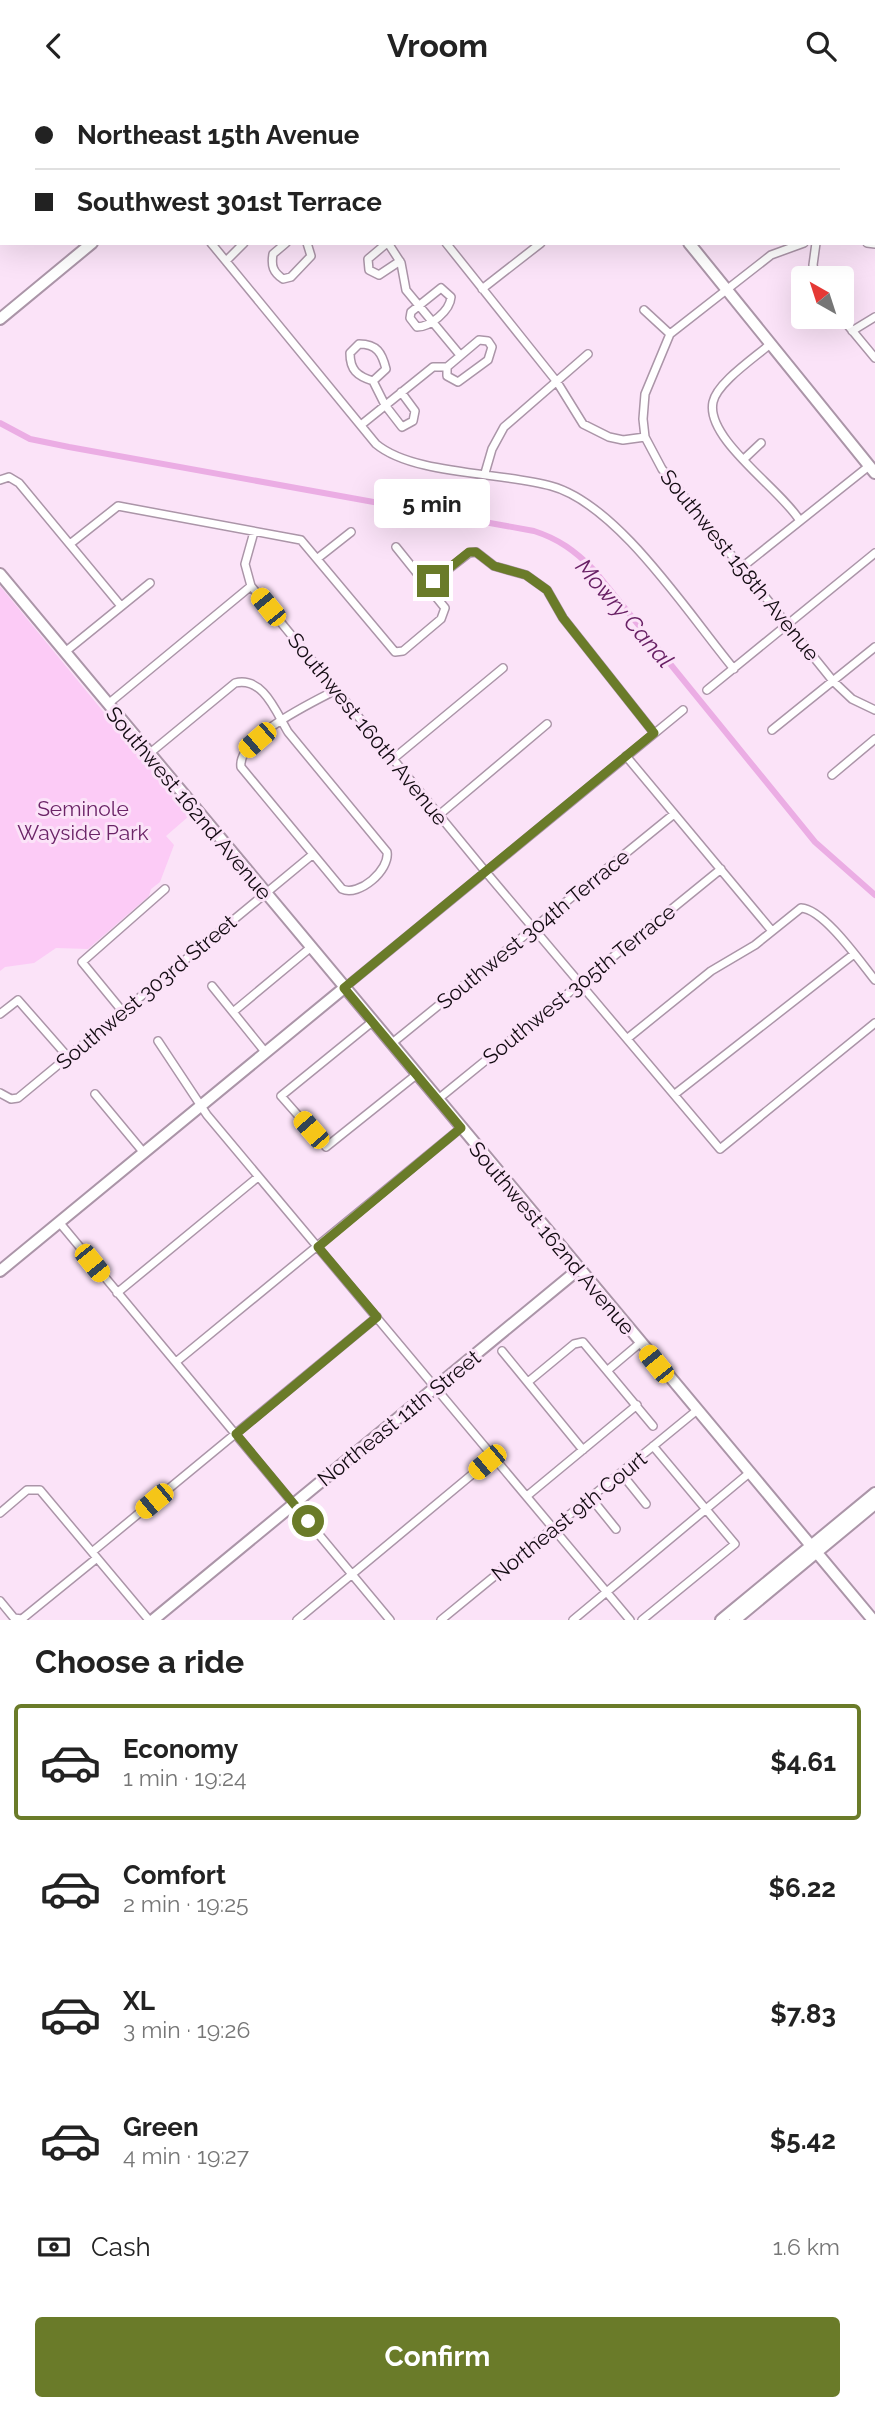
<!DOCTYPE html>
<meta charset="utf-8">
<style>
:root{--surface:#fff;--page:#f2f2f2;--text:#222;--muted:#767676;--line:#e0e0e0;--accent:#6a7b29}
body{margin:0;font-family:Raleway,sans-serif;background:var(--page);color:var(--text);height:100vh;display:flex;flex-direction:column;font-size:26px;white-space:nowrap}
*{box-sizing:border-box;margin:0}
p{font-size:23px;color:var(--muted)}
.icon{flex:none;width:38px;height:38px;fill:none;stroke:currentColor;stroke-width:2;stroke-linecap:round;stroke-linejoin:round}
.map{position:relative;height:1529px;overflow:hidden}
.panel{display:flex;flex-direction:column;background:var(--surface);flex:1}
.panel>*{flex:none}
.guide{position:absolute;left:0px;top:0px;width:875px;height:154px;box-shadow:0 7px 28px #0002;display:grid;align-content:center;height:154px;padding:0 35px;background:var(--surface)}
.needle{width:46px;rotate:321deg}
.controls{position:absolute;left:791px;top:175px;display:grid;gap:14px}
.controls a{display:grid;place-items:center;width:63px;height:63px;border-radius:7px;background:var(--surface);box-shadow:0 7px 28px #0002;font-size:35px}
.end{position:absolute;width:32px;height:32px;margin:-16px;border:9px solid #6a7b29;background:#fff;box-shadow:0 0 0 4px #fff}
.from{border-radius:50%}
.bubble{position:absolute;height:49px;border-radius:7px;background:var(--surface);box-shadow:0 7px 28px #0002;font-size:23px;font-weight:700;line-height:49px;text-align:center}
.car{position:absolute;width:21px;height:42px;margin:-21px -10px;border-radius:9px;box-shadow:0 0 5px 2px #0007;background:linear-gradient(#f5c518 24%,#345 0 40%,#f5c518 0 76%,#345 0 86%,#f5c518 0)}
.guide b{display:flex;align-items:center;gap:24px;height:66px;font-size:26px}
.guide b+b{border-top:2px solid var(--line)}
.guide i{width:18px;height:18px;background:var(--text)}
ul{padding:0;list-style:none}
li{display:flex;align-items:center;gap:21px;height:116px;margin:0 14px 10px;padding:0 21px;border:4px solid transparent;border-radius:7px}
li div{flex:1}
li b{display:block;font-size:26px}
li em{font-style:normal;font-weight:700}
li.on{border-color:var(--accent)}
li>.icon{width:63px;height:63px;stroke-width:1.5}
h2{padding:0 35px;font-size:32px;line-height:84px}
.pay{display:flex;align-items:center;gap:18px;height:77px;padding:0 35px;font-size:26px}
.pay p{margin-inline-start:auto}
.action{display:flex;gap:14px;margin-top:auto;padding:14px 35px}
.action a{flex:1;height:80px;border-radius:7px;background:var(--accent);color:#fff;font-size:28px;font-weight:700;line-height:80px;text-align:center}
header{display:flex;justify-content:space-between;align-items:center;height:91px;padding:0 35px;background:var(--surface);font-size:32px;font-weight:700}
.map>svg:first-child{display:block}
</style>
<header><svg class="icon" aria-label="back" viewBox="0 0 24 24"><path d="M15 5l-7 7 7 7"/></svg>Vroom<svg class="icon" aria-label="search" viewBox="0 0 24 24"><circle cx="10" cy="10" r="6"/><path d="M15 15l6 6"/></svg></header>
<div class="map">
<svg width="875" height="1529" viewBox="0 0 875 1529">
<rect width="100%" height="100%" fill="#fbe3f8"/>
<path fill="#fccbf6" d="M0,495l189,230 -23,20 8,9 -14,37 -9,7 -2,7 -61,53 -32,-1 -22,15 -29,4 -5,4z"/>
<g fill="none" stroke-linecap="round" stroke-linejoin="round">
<path stroke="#ebade4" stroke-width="6" d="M0,332l30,16 39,8 465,84c25,8 41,20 59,38l222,273 60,53"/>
<g stroke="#ab95a8" stroke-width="10">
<path id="street" d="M159,0l2,2
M321,0l1,2
M804,0l1,2
M199,2l2,-2
M396,2l2,-2
M508,2l2,-2
M622,2l2,-2
M737,2l2,-2
M0,6l2,2
M0,45l2,-3
M873,81l2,2
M211,152l165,201c37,31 125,28 175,42 67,18 138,129 183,183
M286,152l-13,11c-2,12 0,18 10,25l8,-2 20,-21 -4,-13
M387,152l-19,16 1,11 10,5 21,-14
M388,152l13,20 5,27 54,65
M446,152l111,139 26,42 26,13 14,3 22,-3
M804,152l-33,12 -101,79 -25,60 -2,25 2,18 17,32 171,212 19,18 23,11
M867,152l8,1
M226,170l18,-18
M816,187l-3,-13 3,-22
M441,197l10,9c-1,14 -21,30 -34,30l-7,-9 1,-6z
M482,198l59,-46
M644,219l26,24
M841,226l34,41
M852,240l23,-14
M769,254c-15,13 -52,38 -56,57 -8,37 69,88 87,119
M373,290l13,-12c-4,-16 -9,-25 -27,-25l-9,9c0,17 7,23 23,28l12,24 17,22 11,-6 2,-10 -14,-19
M361,334l72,-58h14l32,-27 9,1 4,6 -4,13 -30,22 -11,-6v-9
M744,368l17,-16
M485,382l7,-24 12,-22 84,-73
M0,389l9,-3 10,6 102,123
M254,441l-9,32 6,22 234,285 235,278 155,-126
M70,453l48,-38 183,34 94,112 8,-1 38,-32 4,-11 -49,-61
M318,467l33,-26
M741,477l128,-102
M428,494l41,-32 7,-1 18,14 32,9 21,15 16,28 91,115
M65,561l85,-69
M707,599l168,-137
M108,613l143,-118
M772,639l103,-83
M150,662l85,-70c28,-7 41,29 53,49l99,120c3,18 -28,45 -45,37l-101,-122c-4,-29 72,-65 95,-77
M626,665l146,175
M393,668l110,-91
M832,684l43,-36
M439,724l108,-91
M212,895l54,67
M344,897l339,-278
M123,921l-41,-50 83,-73
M233,921l77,-64
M0,923l18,-14 50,57
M372,931l-91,74 45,51 90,-72
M628,947l83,-67 44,-26 46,-37c23,1 60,55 74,72
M158,950l49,74 423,505
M391,953l283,-230
M0,1002l11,6 7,-1 294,-243
M95,1003l49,59
M675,1003l179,-140
M437,1009l284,-231
M59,1131l331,398
M117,1202l141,-116
M502,1260l81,99
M176,1271l285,-234
M608,1279l32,-27
M528,1291l46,-38 9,-2 70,84
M621,1382l25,31
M527,1405l110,-91
M591,1407l25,31
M0,1422l27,-23h13l109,130
M92,1461l285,-235
M0,1510l14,17 8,1 75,-61
M297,1529l196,-163
M441,1529l255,-209
M573,1529l175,-146
M642,1529l93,-76 -82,-98"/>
</g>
<g stroke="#ab95a8" stroke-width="14">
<path id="secondary" d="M561,0l1,2
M275,2l2,-2
M689,152l186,230
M0,228l92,-76
M0,483l873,1046
M0,1180l344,-283
M153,1529l426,-351
M721,1529l154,-127
M735,1529l140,-116"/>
</g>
<use href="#street" stroke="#fff" stroke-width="7"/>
<use href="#secondary" stroke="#fff" stroke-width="10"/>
</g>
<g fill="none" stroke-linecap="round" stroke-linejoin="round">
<path stroke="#6a7b29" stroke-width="9" d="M308,1430l-72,-87 141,-117 -59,-70 143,-119 -117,-140 310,-255 -91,-115 -16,-28 -21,-15 -32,-9 -18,-14h-7l-36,29"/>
</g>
<g text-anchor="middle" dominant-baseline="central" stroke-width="6" stroke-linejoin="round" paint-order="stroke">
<g font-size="21" fill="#130b12" stroke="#fbe3f8">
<text transform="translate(740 474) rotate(51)">Southwest 158th Avenue</text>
<text transform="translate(368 638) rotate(51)">Southwest 160th Avenue</text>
<text transform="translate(189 712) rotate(50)">Southwest 162nd Avenue</text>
<text transform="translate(533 838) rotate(-39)">Southwest 304th Terrace</text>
<text transform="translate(579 893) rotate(-39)">Southwest 305th Terrace</text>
<text transform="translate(146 901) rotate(-40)">Southwest 303rd Street</text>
<text transform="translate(552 1147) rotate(50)">Southwest 162nd Avenue</text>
<text transform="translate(399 1327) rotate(-39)">Northeast 11th Street</text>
<text transform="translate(569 1425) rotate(-39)">Northeast 9th Court</text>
</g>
<g font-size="21" fill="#6b2467" stroke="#fbe3f8">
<text x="83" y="717">Seminole<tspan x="83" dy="24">Wayside Park</tspan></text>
</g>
<g font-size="23" font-style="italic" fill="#682064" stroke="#fbe3f8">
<text transform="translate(625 522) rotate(49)">Mowry Canal</text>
</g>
</g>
</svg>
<div class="controls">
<a><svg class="needle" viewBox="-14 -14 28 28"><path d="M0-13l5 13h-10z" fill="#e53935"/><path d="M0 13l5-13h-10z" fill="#767676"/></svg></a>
</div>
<i class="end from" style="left:308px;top:1430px"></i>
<i class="end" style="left:433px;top:490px"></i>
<div class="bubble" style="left:374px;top:388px;width:116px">5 min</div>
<i class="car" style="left:268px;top:516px;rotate:321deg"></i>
<i class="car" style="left:257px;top:649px;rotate:229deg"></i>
<i class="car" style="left:311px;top:1039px;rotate:319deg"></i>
<i class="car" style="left:92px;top:1172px;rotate:141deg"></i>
<i class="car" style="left:656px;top:1273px;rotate:321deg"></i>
<i class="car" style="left:487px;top:1371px;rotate:230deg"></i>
<i class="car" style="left:154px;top:1410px;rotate:230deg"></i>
<div class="guide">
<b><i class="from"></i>Northeast 15th Avenue</b>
<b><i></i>Southwest 301st Terrace</b>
</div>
</div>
<section class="panel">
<h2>Choose a ride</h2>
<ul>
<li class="on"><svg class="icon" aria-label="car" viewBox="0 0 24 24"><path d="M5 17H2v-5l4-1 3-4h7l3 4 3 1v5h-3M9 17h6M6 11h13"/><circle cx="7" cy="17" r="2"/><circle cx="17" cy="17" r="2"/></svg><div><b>Economy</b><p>1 min · 19:24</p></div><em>$4.61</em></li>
<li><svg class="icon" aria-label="car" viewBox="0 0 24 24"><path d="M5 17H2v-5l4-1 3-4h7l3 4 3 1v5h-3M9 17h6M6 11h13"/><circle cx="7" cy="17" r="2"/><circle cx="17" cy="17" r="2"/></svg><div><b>Comfort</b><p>2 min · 19:25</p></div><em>$6.22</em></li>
<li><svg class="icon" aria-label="car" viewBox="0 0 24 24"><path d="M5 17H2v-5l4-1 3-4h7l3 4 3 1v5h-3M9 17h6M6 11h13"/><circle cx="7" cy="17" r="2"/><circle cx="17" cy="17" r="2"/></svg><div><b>XL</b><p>3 min · 19:26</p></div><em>$7.83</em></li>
<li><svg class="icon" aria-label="car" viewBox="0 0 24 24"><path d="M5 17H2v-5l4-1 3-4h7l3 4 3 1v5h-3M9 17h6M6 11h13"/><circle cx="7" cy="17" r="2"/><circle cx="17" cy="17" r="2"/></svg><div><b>Green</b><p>4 min · 19:27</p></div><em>$5.42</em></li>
</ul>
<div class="pay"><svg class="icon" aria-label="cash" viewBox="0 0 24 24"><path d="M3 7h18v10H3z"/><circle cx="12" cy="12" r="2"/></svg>Cash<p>1.6 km</p></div>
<div class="action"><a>Confirm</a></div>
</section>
